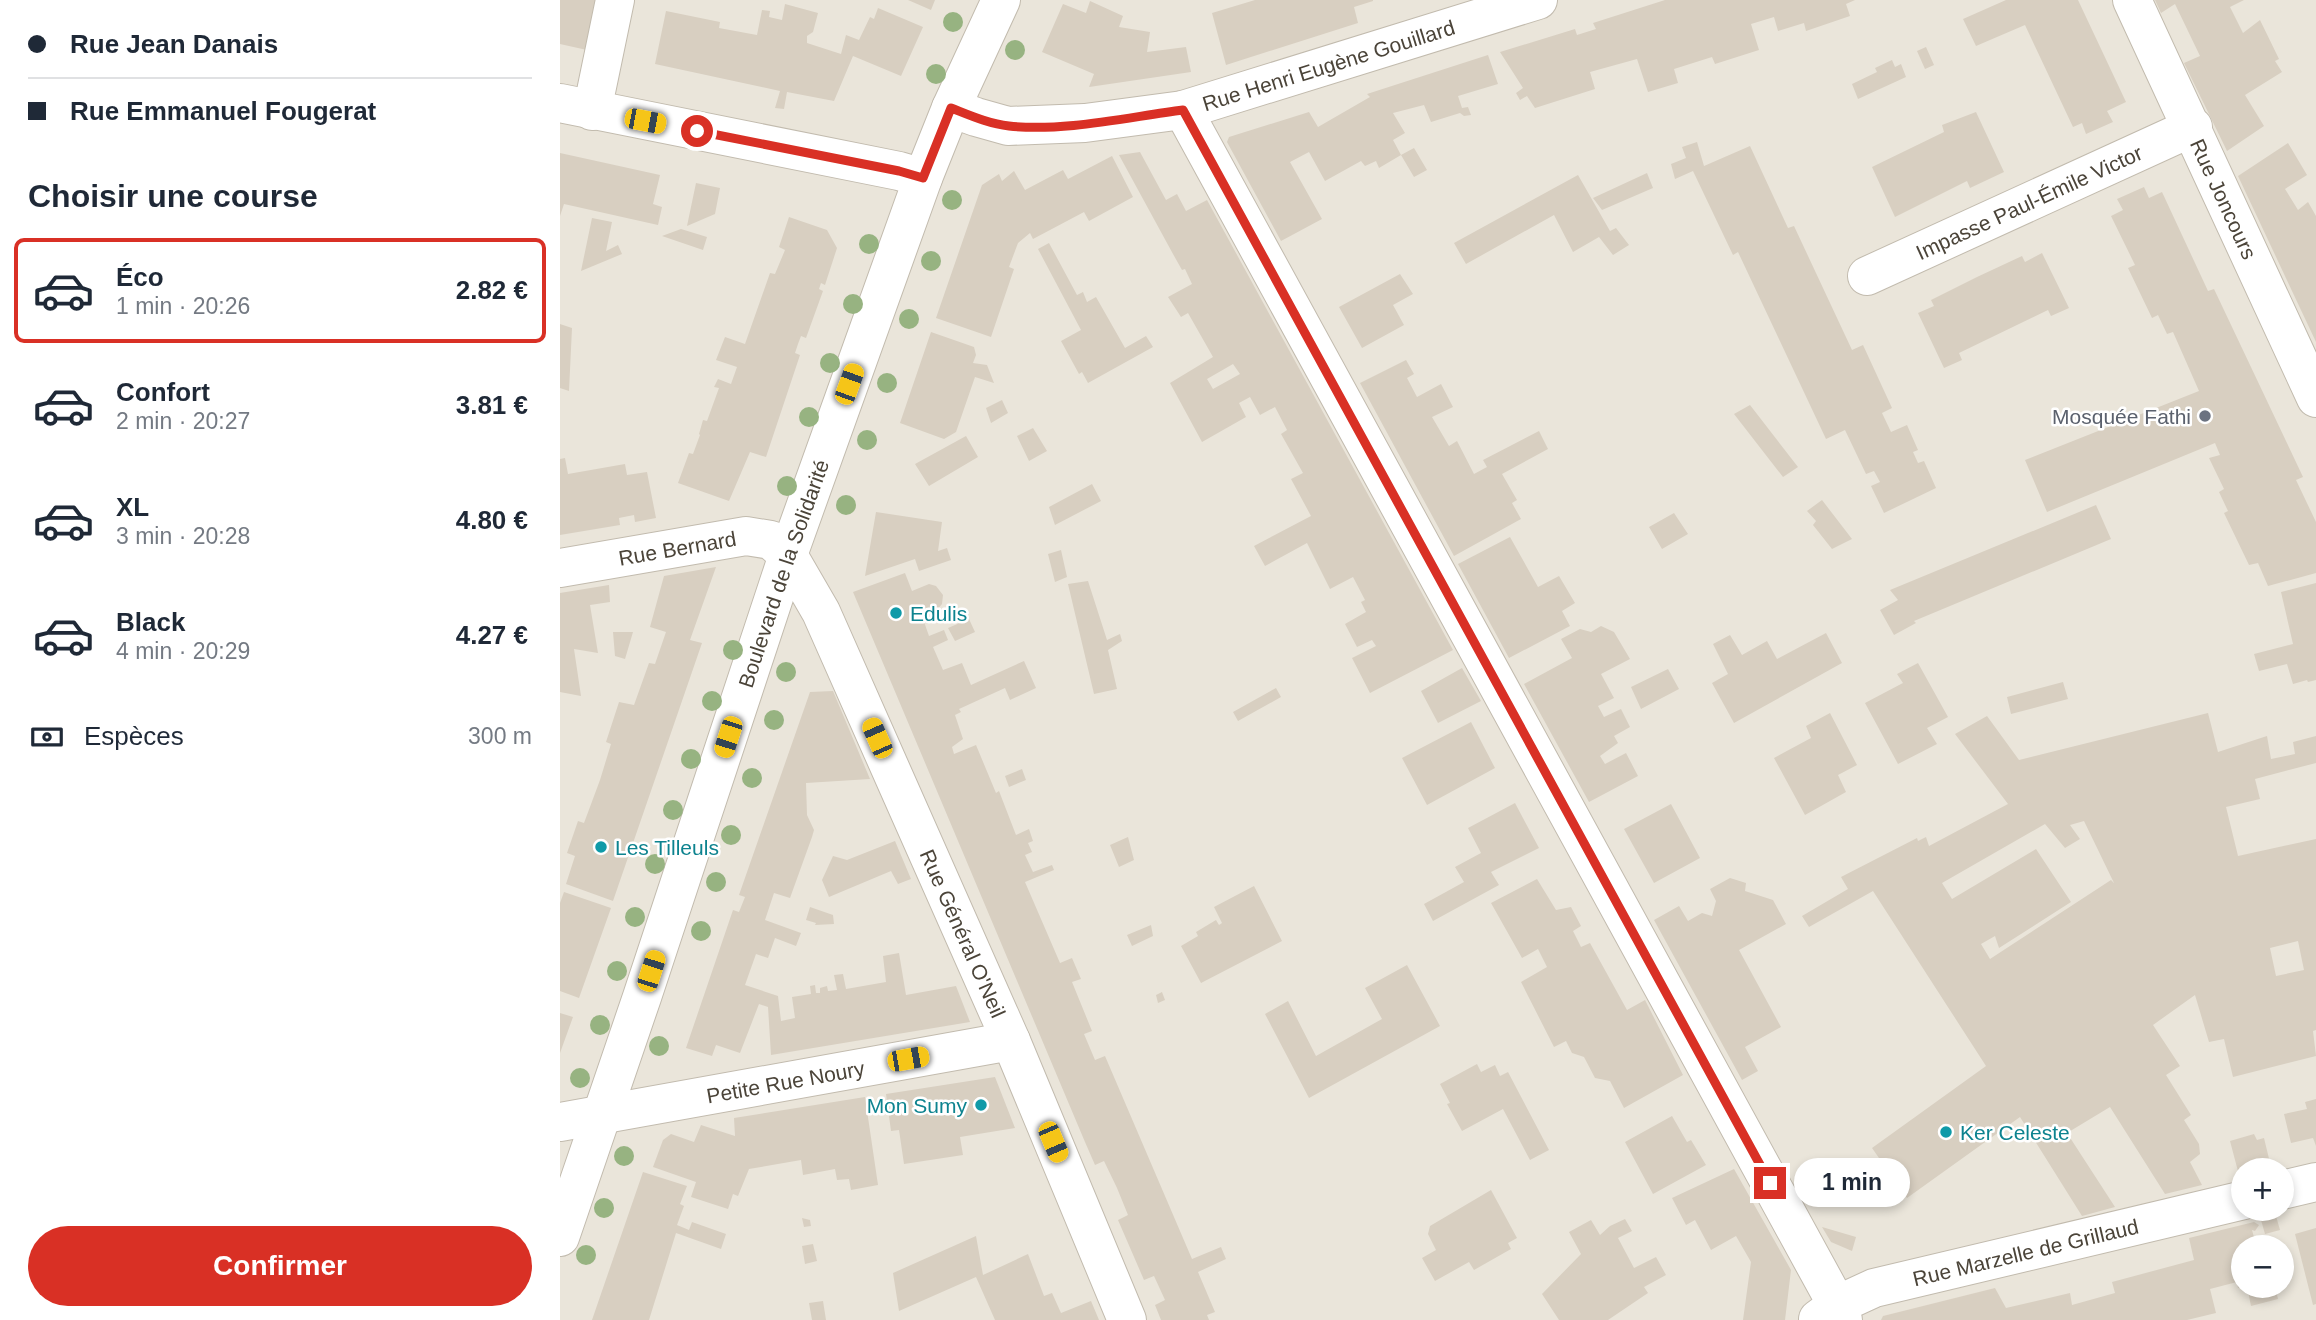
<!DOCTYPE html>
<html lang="fr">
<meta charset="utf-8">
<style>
:root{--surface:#fff;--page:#f2f2f3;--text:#1f2937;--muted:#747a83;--line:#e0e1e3;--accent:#d93025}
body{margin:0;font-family:Helvetica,sans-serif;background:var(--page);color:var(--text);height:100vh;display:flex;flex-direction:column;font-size:26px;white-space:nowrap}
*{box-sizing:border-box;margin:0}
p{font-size:23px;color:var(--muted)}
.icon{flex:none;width:38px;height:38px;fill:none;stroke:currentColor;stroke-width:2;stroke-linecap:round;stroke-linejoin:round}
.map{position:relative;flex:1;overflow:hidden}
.drawer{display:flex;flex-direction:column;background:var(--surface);width:560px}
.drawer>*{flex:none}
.hud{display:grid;align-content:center;height:154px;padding:0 28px;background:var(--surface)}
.tools{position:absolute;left:1671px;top:1158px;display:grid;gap:14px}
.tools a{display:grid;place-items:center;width:63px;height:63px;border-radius:50%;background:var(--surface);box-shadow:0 4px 10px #0003;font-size:35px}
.end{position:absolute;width:32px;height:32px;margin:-16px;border:9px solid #d93025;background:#fff;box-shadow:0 0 0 4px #fff}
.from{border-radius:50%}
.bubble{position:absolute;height:49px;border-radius:24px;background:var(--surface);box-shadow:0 4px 10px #0003;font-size:23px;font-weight:700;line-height:49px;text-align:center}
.car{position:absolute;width:21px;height:42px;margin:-21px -10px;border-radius:9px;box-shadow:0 0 5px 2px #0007;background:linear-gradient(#f5c518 24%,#345 0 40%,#f5c518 0 76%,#345 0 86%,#f5c518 0)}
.hud b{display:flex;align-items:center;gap:24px;height:66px;font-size:26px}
.hud b+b{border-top:2px solid var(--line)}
.hud i{width:18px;height:18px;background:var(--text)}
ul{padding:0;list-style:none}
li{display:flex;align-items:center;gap:21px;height:105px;margin:0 14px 10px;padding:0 14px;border:4px solid transparent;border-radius:10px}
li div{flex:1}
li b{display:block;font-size:26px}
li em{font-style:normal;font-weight:700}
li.active{border-color:var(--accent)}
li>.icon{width:63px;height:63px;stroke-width:1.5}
h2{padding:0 28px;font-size:32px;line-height:84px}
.pay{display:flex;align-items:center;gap:18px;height:77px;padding:0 28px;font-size:26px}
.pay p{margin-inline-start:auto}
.action{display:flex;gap:14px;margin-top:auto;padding:14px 28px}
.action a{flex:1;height:80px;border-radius:42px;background:var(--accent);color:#fff;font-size:28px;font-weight:700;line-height:80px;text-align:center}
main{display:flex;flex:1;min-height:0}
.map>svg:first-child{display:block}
</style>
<main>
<section class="drawer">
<div class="hud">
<b><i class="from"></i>Rue Jean Danais</b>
<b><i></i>Rue Emmanuel Fougerat</b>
</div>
<h2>Choisir une course</h2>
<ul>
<li class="active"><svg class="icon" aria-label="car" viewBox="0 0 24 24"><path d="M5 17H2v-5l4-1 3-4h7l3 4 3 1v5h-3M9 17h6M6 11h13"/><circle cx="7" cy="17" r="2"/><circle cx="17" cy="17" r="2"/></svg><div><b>Éco</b><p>1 min · 20:26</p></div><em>2.82 €</em></li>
<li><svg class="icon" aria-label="car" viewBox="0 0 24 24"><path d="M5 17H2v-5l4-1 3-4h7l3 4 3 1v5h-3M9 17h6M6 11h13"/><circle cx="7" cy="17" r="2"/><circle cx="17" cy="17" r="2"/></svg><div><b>Confort</b><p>2 min · 20:27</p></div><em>3.81 €</em></li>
<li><svg class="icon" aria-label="car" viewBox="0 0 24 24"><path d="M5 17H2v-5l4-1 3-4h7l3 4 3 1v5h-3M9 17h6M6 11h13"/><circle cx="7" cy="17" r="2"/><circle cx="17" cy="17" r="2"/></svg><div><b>XL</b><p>3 min · 20:28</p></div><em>4.80 €</em></li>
<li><svg class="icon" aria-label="car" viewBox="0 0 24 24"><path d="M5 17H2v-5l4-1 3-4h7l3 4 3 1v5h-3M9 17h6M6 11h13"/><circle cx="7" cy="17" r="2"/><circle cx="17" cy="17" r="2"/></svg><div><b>Black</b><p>4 min · 20:29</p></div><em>4.27 €</em></li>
</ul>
<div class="pay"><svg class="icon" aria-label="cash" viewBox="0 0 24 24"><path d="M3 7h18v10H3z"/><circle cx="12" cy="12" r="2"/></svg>Espèces<p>300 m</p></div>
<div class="action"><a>Confirmer</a></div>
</section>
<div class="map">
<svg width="1756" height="1320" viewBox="0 0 1756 1320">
<rect width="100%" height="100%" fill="#f6f3ec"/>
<path fill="#eae5da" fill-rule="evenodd" d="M0,0h1756v1320h-1756zM1684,1171h38v38h-38zM1684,1248h38v38h-38z"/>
<path fill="#d8cfc1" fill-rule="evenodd" d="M0,0h38l-11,50 -27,-6z
M348,0h27l-4,10z
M695,0h118v1l-19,6 4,16 -132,42 -14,-52z
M1105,0h190l-9,4 4,12 -44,15 -2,-8 -26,8 -4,-14 -23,7 8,26 -44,14 -3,-7 -38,12 4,14 -30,9 -11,-33 -47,13 5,17 -60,19 -8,-12 -7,4 -4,-7 7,-5 -23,-36 75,-23 2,6 19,-6 -3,-6z
M1446,0h72l48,102 -19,9 6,11 -27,12 -4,-11 -9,4 -48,-102 -49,21 -13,-27z
M1595,0h89l-14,7 13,26 17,-13 19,39 -4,2 7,11 -37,23 19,31 -37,25 -43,-88 16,-7 -25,-52 -14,9z
M530,1l33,15 -4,11 31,5 -3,20 39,-5 5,25 -102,15 5,-13 -52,-22 21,-48 23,9z
M225,4l33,9 -5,19 -6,4v7l34,11 5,-19 13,5 11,-23 4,2 4,-11 45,19 -22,49 -48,-20 -19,45 -47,-9 -3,17 -9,-1 5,-17 -125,-27 11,-53 54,11 -1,6 38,7 5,-25 8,1 -1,6 13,3z
M1366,47l8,18 -9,4 -8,-18z
M928,55l10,29 -40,12 4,12 6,-1 3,8 -7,1 -4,-3 -29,9 -7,-17 -31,8 12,20 -12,7 8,15 -22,13 -3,-7 -11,5 -4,-5 -36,20 -16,-29 -19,10 32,57 -41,22 -54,-99 2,-5 80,-25 9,15 52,-30 -3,-3z
M1332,60l3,7 6,-3 5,13 -48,22 -6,-15 25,-12 -2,-4z
M1416,112l28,60 -34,16 -3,-7 -72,36 -23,-50 72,-35 -2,-7z
M1137,142l7,24 46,-20 38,82 6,-2 58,124 11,-5 29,63 -10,5 9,19 16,-7 11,25 -5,2 5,11 6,-2 12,27 -52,25 -13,-27 9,-4 -6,-11 -8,3 -21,-44 -19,9 -88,-187 -5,3 -40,-84 -18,8 -4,-15 15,-6 -4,-11z
M1728,143l19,32 -22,14 13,21 10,-8 8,14v126l-78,-166z
M854,148l13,22 -13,7 -13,-22z
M580,152l26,48 11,-6 9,17 21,-11 246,450 -83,43 -18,-35 24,-12 -4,-6 -15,7 -12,-23 21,-12 -5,-10 4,-2 -12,-23 -23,12 -23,-46 -42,23 -11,-20 57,-30 -20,-37 12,-6 -22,-39 6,-4 -12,-23 -15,8 -10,-18 -11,6 7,14 -44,25 -32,-59 43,-26 -25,-44 -7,4 -13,-20 24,-13 -7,-15 -3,1 -9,-16 -54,-99zM673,364l7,10 -27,15 -6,-10z
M0,153l100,22 -7,29 9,3 -4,18 -94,-21 -4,12z
M552,156l21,41 -44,24 -5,-9 -51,27 -3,-6 -12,10 -9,24 5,2 -23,68 -55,-19 46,-133 17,-11 3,7 12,-10 11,19 38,-20 5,9z
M1087,173l6,15 -51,22 -9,-12z
M1018,175l32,56 6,-3 13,17 -16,10 -14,-18 -26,15 -19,-37 -88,49 -12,-21z
M136,183l24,5 -5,26 -28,12z
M1584,187l5,11 13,-6 46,99 6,-2 89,188 -7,3 20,42v51l-48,13 -10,-23 -9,2 -25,-52 4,-2 -9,-19 5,-3 -15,-31 11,-3 -5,-12 -168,69 -22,-52 174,-69 -26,-59 -6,2 -9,-19 -6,3 -24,-50 7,-3 -24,-49 12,-6 -6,-11z
M229,217l38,13 10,18 -12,37 -4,-2 -2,6 4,2 -17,47 -5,-2 -3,8 -3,9 5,2 -34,102 -16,-5 -21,49 -51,-18 11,-30 4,1 7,-19 -1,-1 4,-14 4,1 12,-33 -5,-1 4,-8 13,5 6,-17 -21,-7 9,-23 20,7 25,-71 5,1 10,-24 -6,-3z
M32,218l20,4 -6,29 12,-6 4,9 -41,17z
M121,229l26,8 -4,13 -41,-14z
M489,243l28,52 6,-3 4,10 9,-5 29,51 21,-12 7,11 -65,36 -6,-11 -3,2 -18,-33 20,-11 -43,-81z
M1482,253l27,55 -18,8 -3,-6 -89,43 3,7 -18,8 -26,-55 16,-7 -3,-6 46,-23 45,-21 3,6z
M840,274l13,20 -20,11 11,20 -42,23 -23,-41z
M0,324l12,4 -3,63 -9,-3z
M371,332l43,15 2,8 -3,8 14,2 7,18 -19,-6 -19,55 -12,7 -44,-16z
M846,360l8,14 -7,4 10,19 24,-13 12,23 -21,10 17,29 8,-5 17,33 13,-7 -4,-7 56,-29 9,18 -46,25 15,26 -5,3 9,16 -67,37 -94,-173z
M442,400l6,13 -17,10 -5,-15z
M1190,405l48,62 -15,10 -49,-63z
M473,428l14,23 -18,10 -12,-25z
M406,436l12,21 -49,29 -14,-22z
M5,458l3,16 57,-10 2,11 20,-3 9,46 -21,4 -1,-7 -15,3 1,7 -60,10v-76z
M532,484l9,17 -46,24 -6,-18z
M1262,500l30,39 -20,10 -19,-24 3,-4 -9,-10z
M1536,505l15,34 -197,82 2,2 -22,12 -14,-25 18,-10 -8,-10z
M316,512l66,10 -4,29 9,-3 4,12 -32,11 -4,-12 -50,17z
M1114,513l14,21 -26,15 -13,-22z
M950,537l28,50 21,-11 16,27 -13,8 8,15 -61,32 -51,-94z
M501,550l6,27 -12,5 -7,-28z
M156,567l-26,73 12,3 -89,258 -47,-17 9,-28 -8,-3 11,-32 6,2 16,-43 11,-36 -5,-2 13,-40 15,3 15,-42 6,1 11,-32 -16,-5 14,-51z
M345,573l7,18 17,-7 7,2 7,9 -1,9 -5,6 -15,6 7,20 15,-6 4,10 -15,7 10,23 19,-7 9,22 53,-24 12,27 -26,12 -5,-12 -46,21 2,3 -6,3 8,24 -11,8 2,7 22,-9 20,48 3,-2 17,44 13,-6 4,12 -5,2 4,9 -7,3 8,17 19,-7 2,5 -29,12 35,81 12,-5 9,21 -9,3 20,49 -8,3 11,26 10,-4 87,203 29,-12 5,12 -28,13 17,40 -8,3 2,5h-48l-6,-15 10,-5 -11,-24 -10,4 -26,-60 10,-5 -11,-27 -13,-27 -9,4 -10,-23 -232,-550z
M528,581l19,59 13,-6 2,7 -14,9 9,39 -23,5 -26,-110z
M1756,583v97l-8,2 -1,-2 -14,4 -6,-20 -28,7 -5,-17 39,-10 -12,-52z
M49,585l1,17 -20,3 8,48 -24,-4 7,47 -21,-4v-99z
M409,619l6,13 -20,9 -7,-13z
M1041,626l13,6 16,27 -29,15 13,24 -16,8 6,11 17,-8 9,18 -16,9 4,7 -18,13 5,8 21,-11 12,23 -49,26 -65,-118 48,-26 -11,-19 19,-10 11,3z
M53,632h20l-8,27 -10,-3z
M1266,633l16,30 -108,60 -22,-40 16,-9 -15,-30 17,-9 12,20 25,-14 10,18z
M1358,663l30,54 -21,11 10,16 -39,20 -33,-61 36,-19 2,-1 -6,-9z
M902,668l19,33 -43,22 -17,-32z
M1108,669l11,20 -38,20 -10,-22z
M1503,682l5,17 -57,15 -4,-17z
M716,688l5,9 -43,24 -5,-9z
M273,691l37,88 -64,4 1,32 7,15 -2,7 -22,61 -16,-5 -9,27 36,13 -5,13 -21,-8 -7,20 -12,-4 -11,31 33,11 3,25 14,-3 -3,-21 19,-3 -1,-8 5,-1 1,8h4v-5l7,-2 1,5 9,-1 -3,-15 9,-1 3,15 40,-7 -3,-26 16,-3 7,42 50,-9 14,36 -199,33 -3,-48 -9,-3 -19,49 -24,-8 -4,11 -26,-8 47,-138 6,2 6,-15 -6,-2 71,-203z
M1270,713l27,52 -19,10 8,17 -41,23 -31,-57 37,-20 -5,-12z
M1648,713l10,39 49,-16 4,23 24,-5 -2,-12 23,-6v27l-61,16 5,20 -34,8 12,49 78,-17v191l-3,1 3,25 -83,21 -9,-38 -15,3 -14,-47 -42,30 27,41 -14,9 25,40 -7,5 15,24 1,10 -10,8 12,23 -37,9 -55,-87 -43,26 48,74 -33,9 -62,-99 -113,81 -35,-50 114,-82 -113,-175 -64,36 -7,-11 46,-27 -7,-12 76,-39 1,3 8,-4 3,9 79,-42 -53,-70 32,-18 32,44zM1524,821l30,62 -3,-3 -121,79 -9,-15 14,-8 4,12 72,-46 -35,-53 -84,50 -10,-16 103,-59 20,24 15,-9 -10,-14zM1738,941l6,29 -28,6 -6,-28z
M911,722l24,46 -68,37 -25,-47z
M462,769l4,11 -17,7 -4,-11z
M955,803l24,45 -48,24 8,13 -66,36 -9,-17 40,-22 -9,-15 26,-14 -13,-25z
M1111,804l29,54 -46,25 -30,-54z
M568,837l6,23 -15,7 -9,-22z
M335,841l16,38 -13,5 -7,-13 -62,26 -7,-17 11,-24 14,4z
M1170,878l16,5 -1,8 28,9 13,24 -47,26 42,77 -36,20 13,24 -16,9 -88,-160 25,-14 9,15 14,-8 10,3 4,-15 -6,-12z
M977,879l19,31 15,-3 10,19 -8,5 8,16 9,-4 37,67 18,-10 38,75 -59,33 -14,-27 -15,-3 -11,-21 -12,-4 -6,-12 -12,6 -33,-65 26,-15 -9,-18 -16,9 -31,-55z
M694,886l28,55 -81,42 -20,-37 17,-10 -2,-4 20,-12 3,5 3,-2 -8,-16z
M4,892l47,16 -32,90 -19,-7v-88z
M250,907l23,8 1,9 -19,1 1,-2 -10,-3z
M591,925l2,11 -21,10 -5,-11z
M847,965l33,61 -131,72 -44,-84 23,-13 28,55 66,-37 -17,-31z
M602,992l3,8 -7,3 -2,-8z
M0,1013l13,4 -13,36z
M917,1064l4,8 14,-7 5,11 8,-4 41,78 -19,10 -27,-51 -41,22 -15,-27 3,-1 -10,-19z
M435,1077l20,51 -55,9 3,18 -59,9 -5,-34 -8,1 -5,-37z
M305,1097l13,88 -27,5 -2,-11 -12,1 -2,-11 -32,6 -2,-15 -52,9 -11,27 -5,-2 -5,15 -37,-12 5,-15 -43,-15 10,-27 8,-6 23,8 7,-17 34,11 -1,-18z
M1756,1099v47l-3,-8 -22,5 -7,-29 23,-5 -2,-7z
M1112,1116l15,26 4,-2 15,25 -53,29 -28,-52z
M1694,1134l3,6 7,-2 7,29 -15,4h-12v3l-5,1 -9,-34z
M1174,1169l57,101 -6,50h-42l8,-58 -15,-26 -25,14 -16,-30 -9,5 -14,-27z
M83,1172l44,14 -7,18 4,2 -7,19 12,5 3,-8 34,12 -5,15 -45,-16 -27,87h-57z
M931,1190l26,48 -9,5 3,6 -37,21 -5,-8 -34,19 -13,-23 14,-8 -8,-16 2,-8z
M1716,1216l4,14 -15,4 -4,-14z
M242,1218l8,2 1,6 -7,1z
M1065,1219l7,12 -14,7 16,30 22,-11 10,18 -22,12 4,6 -40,27h-49l-17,-26 39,-40 -12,-22 22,-12 9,15 10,-9z
M1694,1222l5,3 -4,6 -3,-1 5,18h-13v39l-6,1 -1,-6 -27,7 6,24 -29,7h-306l2,-4 112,-28 11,20 64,-15 2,12 43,-12 -3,-11 82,-22 -5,-22z
M1262,1227l34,10 -4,14 -21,-9z
M1756,1228v76l-3,1 -18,-71z
M416,1236l7,39 45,-21 16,42 8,-3 9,20 30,-12 8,19h-104l-19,-43 -77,34 -6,-38z
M253,1244l4,17 -12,3 -3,-18z
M1687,1286h28l3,13 -27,7z
M263,1301l3,19h-14l-3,-17z"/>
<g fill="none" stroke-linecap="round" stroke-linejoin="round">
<g stroke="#c2bbae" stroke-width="40">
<g id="minor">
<path id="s1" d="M1572,0l184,398"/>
<path d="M0,103l339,68 24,7"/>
<path id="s2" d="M391,108l25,9 32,9 77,-3 98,-13 355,-110"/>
<path d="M623,110l654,1195 6,15"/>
<path d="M32,111l23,-111"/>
<path id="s3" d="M1307,276l326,-149"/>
<path id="s4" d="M0,568l186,-32 25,4 17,15 33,57 190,429 116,279"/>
<path id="s5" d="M0,1122l451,-81"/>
<path d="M1722,1190l34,-8"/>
<path id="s6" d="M0,1237l82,-240 146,-442 135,-377 28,-70 50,-108"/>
<path id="s7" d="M1258,1319l19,-14 37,-17 370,-88"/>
</g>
</g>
<use href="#minor" stroke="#fff" stroke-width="38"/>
</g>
<g fill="#97b381">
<circle cx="393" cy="22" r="10"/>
<circle cx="455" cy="50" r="10"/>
<circle cx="376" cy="74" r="10"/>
<circle cx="392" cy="200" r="10"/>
<circle cx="309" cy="244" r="10"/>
<circle cx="371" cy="261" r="10"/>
<circle cx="293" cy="304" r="10"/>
<circle cx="349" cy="319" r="10"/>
<circle cx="270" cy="363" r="10"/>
<circle cx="327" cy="383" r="10"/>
<circle cx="249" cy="417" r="10"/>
<circle cx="307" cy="440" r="10"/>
<circle cx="227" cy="486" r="10"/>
<circle cx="286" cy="505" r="10"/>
<circle cx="173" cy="650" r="10"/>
<circle cx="226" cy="672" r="10"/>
<circle cx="152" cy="701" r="10"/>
<circle cx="214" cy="720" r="10"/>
<circle cx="131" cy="759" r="10"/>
<circle cx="192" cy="778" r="10"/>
<circle cx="113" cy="810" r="10"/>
<circle cx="171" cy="835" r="10"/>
<circle cx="95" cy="864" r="10"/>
<circle cx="156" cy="882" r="10"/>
<circle cx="75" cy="917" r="10"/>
<circle cx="141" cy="931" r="10"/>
<circle cx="57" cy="971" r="10"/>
<circle cx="40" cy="1025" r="10"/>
<circle cx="99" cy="1046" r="10"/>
<circle cx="20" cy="1078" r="10"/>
<circle cx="64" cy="1156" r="10"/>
<circle cx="44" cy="1208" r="10"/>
<circle cx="26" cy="1255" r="10"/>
</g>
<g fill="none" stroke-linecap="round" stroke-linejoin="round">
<path stroke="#d93025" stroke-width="9" d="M137,131l202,40 24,7 28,-70c18,7 38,16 58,18 55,6 119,-9 174,-16l587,1073"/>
</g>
<circle fill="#6b7280" stroke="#fff" stroke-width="2.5" cx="1645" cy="416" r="7"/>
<g fill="#0f9aa8" stroke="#fff" stroke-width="2.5">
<circle cx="336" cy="613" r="7"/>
<circle cx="41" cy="847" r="7"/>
<circle cx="421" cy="1105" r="7"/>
<circle cx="1386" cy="1132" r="7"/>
</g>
<g text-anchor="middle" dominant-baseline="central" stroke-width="5" stroke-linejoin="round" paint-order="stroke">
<g font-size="21" fill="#4b4439" stroke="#fff">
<text stroke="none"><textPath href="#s2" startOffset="388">Rue Henri Eugène Gouillard</textPath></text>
<text stroke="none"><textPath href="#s1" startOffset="219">Rue Joncours</textPath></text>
<text stroke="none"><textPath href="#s3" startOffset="178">Impasse Paul-Émile Victor</textPath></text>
<text stroke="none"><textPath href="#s4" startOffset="119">Rue Bernard</textPath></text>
<text stroke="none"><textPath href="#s6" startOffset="700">Boulevard de la Solidarité</textPath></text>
<text stroke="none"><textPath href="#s4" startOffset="654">Rue Général O'Neil</textPath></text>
<text stroke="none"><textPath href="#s5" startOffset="229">Petite Rue Noury</textPath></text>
<text stroke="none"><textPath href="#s7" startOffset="220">Rue Marzelle de Grillaud</textPath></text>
</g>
<g font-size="21" fill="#5b616d" stroke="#fff" text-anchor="end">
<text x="1631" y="416">Mosquée Fathi</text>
</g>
<g font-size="21" fill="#0d838f" stroke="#fff" text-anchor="start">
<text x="350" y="613">Edulis</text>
<text x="55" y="847">Les Tilleuls</text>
<text x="407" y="1105" text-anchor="end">Mon Sumy</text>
<text x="1400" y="1132">Ker Celeste</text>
</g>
</g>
</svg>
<div class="tools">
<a>+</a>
<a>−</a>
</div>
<i class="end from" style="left:137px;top:131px"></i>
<i class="end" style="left:1210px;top:1183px"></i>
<div class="bubble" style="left:1234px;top:1158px;width:116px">1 min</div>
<i class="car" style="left:85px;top:121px;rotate:101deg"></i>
<i class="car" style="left:289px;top:384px;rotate:20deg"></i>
<i class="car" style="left:168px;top:737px;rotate:198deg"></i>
<i class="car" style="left:317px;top:738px;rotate:336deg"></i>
<i class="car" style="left:91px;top:971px;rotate:18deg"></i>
<i class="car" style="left:348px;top:1059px;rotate:80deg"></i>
<i class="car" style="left:493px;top:1142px;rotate:157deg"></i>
</div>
</main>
